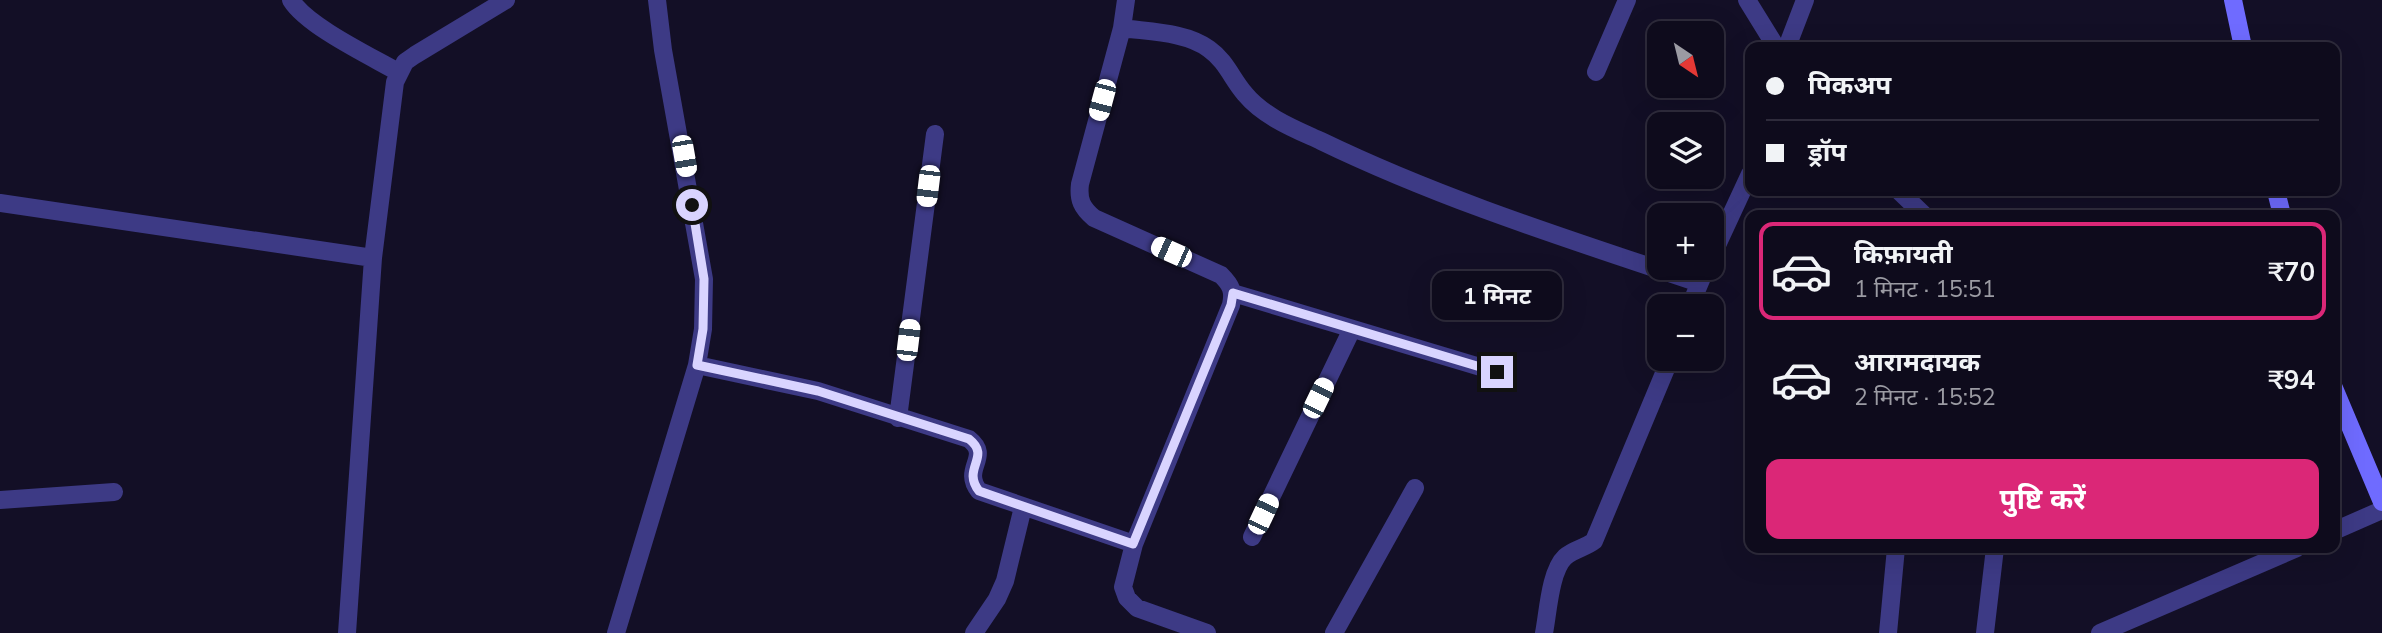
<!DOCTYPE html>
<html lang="hi">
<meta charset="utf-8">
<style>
:root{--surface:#0e0b1c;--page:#171425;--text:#f1f3f6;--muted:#9b9ba3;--line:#2e2b3b;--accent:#db2777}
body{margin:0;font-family:Mulish,"Noto Sans Devanagari",sans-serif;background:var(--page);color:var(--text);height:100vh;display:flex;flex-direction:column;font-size:26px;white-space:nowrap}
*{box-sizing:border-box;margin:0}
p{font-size:23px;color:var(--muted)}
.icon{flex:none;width:38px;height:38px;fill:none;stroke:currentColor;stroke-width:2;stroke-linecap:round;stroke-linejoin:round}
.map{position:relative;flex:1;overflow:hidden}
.side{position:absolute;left:1745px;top:210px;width:595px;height:343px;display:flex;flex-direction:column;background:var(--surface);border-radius:14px;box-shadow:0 7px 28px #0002,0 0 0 2px var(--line)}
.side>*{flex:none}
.top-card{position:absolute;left:1745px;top:42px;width:595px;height:154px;border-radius:14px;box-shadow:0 7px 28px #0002,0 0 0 2px var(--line);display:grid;align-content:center;height:154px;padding:0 21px;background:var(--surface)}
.needle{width:46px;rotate:145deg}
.tools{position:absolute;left:1647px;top:21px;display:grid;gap:14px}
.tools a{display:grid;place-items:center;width:77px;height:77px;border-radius:14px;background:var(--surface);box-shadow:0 7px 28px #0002,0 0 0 2px var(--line);font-size:35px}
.end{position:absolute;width:32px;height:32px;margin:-16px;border:9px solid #d9d4ff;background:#111;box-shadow:0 0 0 4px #111}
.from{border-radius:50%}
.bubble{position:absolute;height:49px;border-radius:14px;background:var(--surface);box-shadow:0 7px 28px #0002,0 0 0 2px var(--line);font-size:23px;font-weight:700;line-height:49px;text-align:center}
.car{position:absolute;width:21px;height:42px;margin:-21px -10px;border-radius:9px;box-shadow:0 0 5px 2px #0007;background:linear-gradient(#fff 24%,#345 0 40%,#fff 0 76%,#345 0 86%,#fff 0)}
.top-card b{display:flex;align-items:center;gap:24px;height:66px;font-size:26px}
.top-card b+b{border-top:2px solid var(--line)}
.top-card i{width:18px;height:18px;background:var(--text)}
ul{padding:12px 0 0;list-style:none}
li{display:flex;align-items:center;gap:21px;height:98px;margin:0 14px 10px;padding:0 7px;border:4px solid transparent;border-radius:14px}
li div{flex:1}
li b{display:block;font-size:26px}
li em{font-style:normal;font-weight:700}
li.active{border-color:var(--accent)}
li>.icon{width:63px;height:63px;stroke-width:1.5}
.primary-button{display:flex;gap:14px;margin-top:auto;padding:14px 21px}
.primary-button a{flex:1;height:80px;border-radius:14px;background:var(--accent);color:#fff;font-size:28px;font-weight:700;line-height:80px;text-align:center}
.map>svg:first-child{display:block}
</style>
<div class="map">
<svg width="2382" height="633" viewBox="0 0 2382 633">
<rect width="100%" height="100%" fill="#130f26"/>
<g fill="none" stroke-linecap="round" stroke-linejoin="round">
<path stroke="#3d3a85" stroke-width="18" d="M291,0c16,26 79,56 107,72
M1126,0l-4,28 -42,156c-2,16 2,24 14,34l127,57c10,10 13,16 10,30l-97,239 -11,43 4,11 10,10 70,25
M1747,0l29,47
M1122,28c28,4 64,4 87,21 17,12 23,30 36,45 19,23 50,35 76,47 122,59 250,99 378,142
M1787,47l18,-47
M1596,72l31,-72
M1899,191l25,24
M0,203l373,55
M1712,256l38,-82
M1233,293l264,79
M1690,306l16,-38
M697,365l121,26 151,48c23,18 -8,29 10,52l155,53
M898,418l37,-284
M0,500l114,-8
M2334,531l48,-21
M1252,537l100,-208
M347,633l26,-375 22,-176 10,-20 10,-7 91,-55
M616,633l81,-268 6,-36 1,-50 -41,-229 -6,-50
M974,633l23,-34 8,-18 18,-74
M1334,633l81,-145
M1544,633c4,-20 6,-62 21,-76 9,-8 20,-9 29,-16l76,-182
M1888,633l8,-85
M1985,633l10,-85
M2100,633l197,-85"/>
<path stroke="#6f6bff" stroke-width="18" d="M2233,0l10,47
M2276,191l6,24
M2334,388l48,114"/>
</g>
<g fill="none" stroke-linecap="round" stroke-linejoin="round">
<path stroke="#d9d4ff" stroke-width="9" d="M692,205l12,74 -1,50 -6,36 121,26 151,48c23,18 -8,29 10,52l154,53 98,-239 2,-12 264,79"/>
</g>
</svg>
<div class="tools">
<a><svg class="needle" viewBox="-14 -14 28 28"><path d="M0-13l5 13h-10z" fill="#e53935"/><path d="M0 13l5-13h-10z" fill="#9b9ba3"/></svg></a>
<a><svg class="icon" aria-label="layers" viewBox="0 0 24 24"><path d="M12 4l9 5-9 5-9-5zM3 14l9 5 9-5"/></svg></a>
<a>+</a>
<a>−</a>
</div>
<i class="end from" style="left:692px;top:205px"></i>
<i class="end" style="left:1497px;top:372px"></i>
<div class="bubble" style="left:1432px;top:271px;width:130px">1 मिनट</div>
<i class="car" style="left:1102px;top:100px;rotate:195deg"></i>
<i class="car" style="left:684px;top:156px;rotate:170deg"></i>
<i class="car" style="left:928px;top:186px;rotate:187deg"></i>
<i class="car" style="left:1171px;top:252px;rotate:294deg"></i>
<i class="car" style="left:908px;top:340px;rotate:7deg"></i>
<i class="car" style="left:1318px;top:398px;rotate:26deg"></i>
<i class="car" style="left:1263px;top:514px;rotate:25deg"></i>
<div class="top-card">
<b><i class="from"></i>पिकअप</b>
<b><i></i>ड्रॉप</b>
</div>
<section class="side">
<ul>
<li class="active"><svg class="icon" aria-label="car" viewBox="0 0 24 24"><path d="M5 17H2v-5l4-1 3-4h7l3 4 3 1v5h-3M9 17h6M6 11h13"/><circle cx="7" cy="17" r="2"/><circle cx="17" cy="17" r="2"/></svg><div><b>किफ़ायती</b><p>1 मिनट · 15:51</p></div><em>₹70</em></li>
<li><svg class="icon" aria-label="car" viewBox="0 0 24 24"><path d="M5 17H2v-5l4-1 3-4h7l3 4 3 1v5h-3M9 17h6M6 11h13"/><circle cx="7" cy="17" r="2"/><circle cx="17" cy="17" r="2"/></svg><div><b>आरामदायक</b><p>2 मिनट · 15:52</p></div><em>₹94</em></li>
</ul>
<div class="primary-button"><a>पुष्टि करें</a></div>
</section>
</div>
